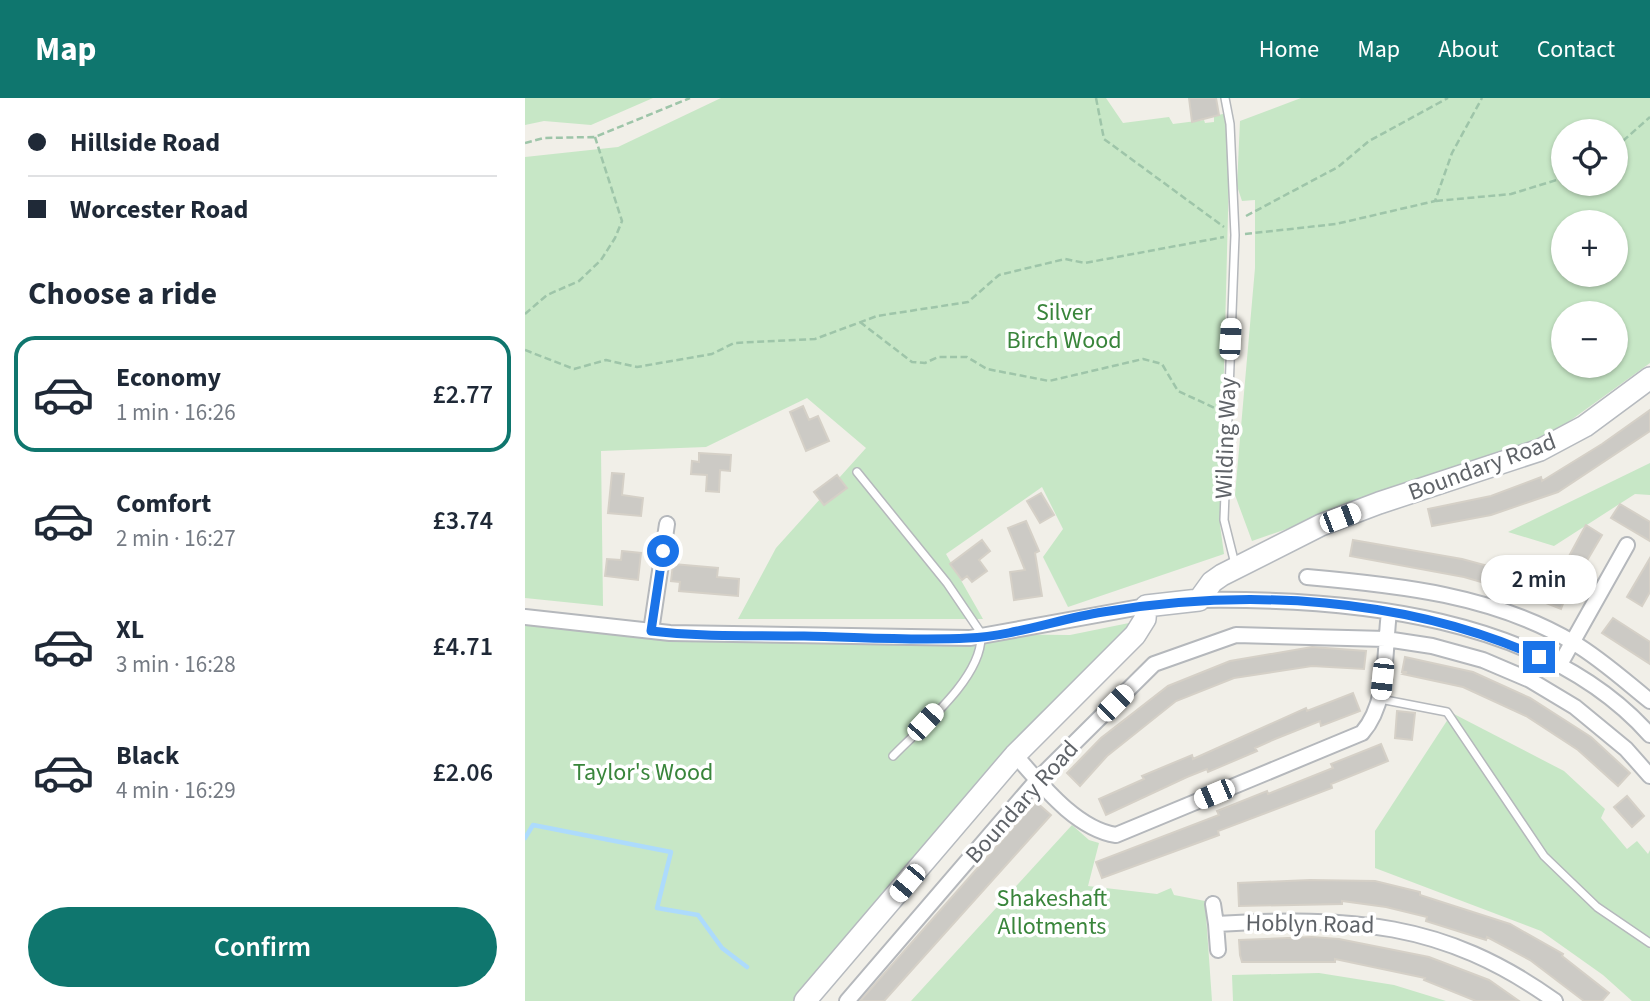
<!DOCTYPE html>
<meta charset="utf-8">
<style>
:root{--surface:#fff;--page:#f6f6f7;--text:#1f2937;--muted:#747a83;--line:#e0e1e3;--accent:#0f766e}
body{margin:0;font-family:"Source Sans 3",sans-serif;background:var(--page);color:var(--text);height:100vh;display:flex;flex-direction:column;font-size:26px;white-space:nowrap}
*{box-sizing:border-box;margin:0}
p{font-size:23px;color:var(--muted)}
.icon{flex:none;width:38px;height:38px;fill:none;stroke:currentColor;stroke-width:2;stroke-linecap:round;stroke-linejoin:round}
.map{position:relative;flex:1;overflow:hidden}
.drawer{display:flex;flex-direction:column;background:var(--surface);width:525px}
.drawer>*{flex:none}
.top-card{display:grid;align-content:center;height:154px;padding:0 28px;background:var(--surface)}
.fabs{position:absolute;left:1026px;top:21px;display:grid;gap:14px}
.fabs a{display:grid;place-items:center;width:77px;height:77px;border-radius:50%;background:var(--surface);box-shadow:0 2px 5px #0004;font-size:35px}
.end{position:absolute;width:32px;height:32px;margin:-16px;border:9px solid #1a73e8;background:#fff;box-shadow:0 0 0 4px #fff}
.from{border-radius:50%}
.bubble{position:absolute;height:49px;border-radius:24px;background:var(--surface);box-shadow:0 2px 5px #0004;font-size:23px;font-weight:600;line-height:49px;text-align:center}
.car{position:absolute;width:21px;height:42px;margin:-21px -10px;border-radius:9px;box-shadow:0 0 5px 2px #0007;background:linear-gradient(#fff 24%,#345 0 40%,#fff 0 76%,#345 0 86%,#fff 0)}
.top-card b{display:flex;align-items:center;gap:24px;height:66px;font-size:26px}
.top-card b+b{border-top:2px solid var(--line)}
.top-card i{width:18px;height:18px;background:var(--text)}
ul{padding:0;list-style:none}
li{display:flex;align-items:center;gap:21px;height:116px;margin:0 14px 10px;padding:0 14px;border:4px solid transparent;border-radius:21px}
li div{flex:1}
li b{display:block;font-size:26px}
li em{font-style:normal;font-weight:600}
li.current{border-color:var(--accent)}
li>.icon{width:63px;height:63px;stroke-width:1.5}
h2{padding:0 28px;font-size:32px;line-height:84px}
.cta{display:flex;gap:14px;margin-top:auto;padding:14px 28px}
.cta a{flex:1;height:80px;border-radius:42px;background:var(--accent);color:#fff;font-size:28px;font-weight:600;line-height:80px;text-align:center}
header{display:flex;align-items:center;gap:42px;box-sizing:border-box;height:98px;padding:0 35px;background:var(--accent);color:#fff}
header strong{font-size:33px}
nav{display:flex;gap:38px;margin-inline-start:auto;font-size:24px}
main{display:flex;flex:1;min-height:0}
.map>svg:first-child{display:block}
</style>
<header>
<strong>Map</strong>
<nav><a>Home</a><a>Map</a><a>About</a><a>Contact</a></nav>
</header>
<main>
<section class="drawer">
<div class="top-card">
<b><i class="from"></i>Hillside Road</b>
<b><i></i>Worcester Road</b>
</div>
<h2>Choose a ride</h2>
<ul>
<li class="current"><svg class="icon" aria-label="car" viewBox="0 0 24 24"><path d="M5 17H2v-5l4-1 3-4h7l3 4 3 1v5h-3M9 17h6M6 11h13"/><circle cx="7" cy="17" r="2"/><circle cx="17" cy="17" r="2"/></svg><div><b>Economy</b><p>1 min · 16:26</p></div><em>£2.77</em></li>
<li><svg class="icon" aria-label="car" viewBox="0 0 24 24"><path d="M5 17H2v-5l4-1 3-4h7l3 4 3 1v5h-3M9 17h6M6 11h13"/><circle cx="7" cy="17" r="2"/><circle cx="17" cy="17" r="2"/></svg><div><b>Comfort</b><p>2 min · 16:27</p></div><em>£3.74</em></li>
<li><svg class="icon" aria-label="car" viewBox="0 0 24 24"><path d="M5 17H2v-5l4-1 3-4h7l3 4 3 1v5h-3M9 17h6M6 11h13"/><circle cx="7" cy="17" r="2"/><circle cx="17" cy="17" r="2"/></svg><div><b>XL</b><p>3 min · 16:28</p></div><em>£4.71</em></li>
<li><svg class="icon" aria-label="car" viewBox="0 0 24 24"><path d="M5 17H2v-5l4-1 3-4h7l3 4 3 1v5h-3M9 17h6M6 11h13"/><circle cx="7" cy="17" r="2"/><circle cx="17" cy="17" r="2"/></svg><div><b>Black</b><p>4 min · 16:29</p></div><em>£2.06</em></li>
</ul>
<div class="cta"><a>Confirm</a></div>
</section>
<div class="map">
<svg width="1125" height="903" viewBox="0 0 1125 903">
<rect width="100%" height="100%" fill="#f1efe8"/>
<path fill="#c7e7c6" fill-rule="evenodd" d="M0,0h128l-62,27 -47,-4 -19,4z
M196,0h385l17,25 46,-6 4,7 31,-4 1,3 9,-1v-6l13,-3 2,62 -9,350 4,29 -156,53 -25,-50 20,-28 -21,-42 -96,67 37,65h-245l38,-71 90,-100 -59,-50 -101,49 -105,4 2,155 -78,-8v-441l93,-10z
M776,0h349v265l-108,78 -290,100 -17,-46 20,-227v-68l-13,1 -5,-15 3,-65zM1038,33h52v53h-52zM1038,124h52v53h-52zM1038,215h52v53h-52z
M1125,365v32l-15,-1 -81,52 -46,-14z
M0,515l126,18 419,4 59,-12 6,12 -339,366h-271z
M927,615l112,58 41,38 -4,9 26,31 10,-8 11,13 2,-4v151h-18l-29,-26 -62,-44 -166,-63v-37z
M547,727l17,15 10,3 -11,43 69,8 14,-6 3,7 31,6 7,100h-301z
M794,875l75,12 52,16h-213l-1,-26z"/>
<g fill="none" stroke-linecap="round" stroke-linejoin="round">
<path stroke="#addbfc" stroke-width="4.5" d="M0,740l8,-13 138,27 -14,56 41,7 24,33 25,19"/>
</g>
<path fill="#cccac5" stroke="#d5d0c7" stroke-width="2" d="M664,0h27l3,17 -27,7z
M278,308l6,14 9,-4 11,25 -23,10 -16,-39z
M1125,312v21l-92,61 -67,23 -59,11 -4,-17 63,-13 50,-19 1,4 60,-37z
M174,355l32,2 -1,16 -10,-1 -1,22 -13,-1 1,-16 -16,-1 1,-13 7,1z
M87,375l12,1 -2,21 21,3 -2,18 -33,-3z
M312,377l10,13 -23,17 -10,-13z
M516,395l13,22 -14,8 -13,-22z
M1095,406l30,18v19l-39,-23z
M501,423l13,30 -4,2 7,43 -28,4 -4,-28 15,-2 -17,-42z
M1061,427l16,10 -20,34 -15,-9z
M457,442l8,11 -11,9 8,11 -15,11 -5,-6 -5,4 -12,-16z
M828,442l109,19 59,16 46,18 -6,16 -58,-23 -1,2 -38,-11 -114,-21z
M97,453l19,2 -3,27 -33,-4 2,-17 14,1z
M1125,460v34l-8,14 -15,-9z
M148,466l45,4 -1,9 22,2 -1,17 -59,-5 1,-9 -9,-1z
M1088,520l37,24v22l-48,-31z
M787,549l54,4 -2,18 -52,-3 -78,12 -58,23 -69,55 -27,30 -13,-13 34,-35 67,-52 62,-25z
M880,559l68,15 57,26 61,39 39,36 -12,13 -40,-36 -52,-34 -63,-29 -60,-13 4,-2h-5z
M828,595l7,18 -39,15 -1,-5 -45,18 -20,9 2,3 -49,21 -1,-3 -20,8 -81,38 -7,-16 45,-20 -2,-3 50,-21 1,4 113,-51 1,3z
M872,613l18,2 -3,27 -17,-2z
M856,646l7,17 -57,23 1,4 -114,43 1,4 -117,43 -6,-16 123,-47 -2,-4 50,-20 1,3 65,-26 -2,-4z
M1102,698l17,20 -12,11 -18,-20z
M511,704l15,13 -18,20 -149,166h-24z
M785,782l65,1 45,11v3l90,29 53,30 -1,2 47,37 -7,8h-18l-54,-41 -43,-23 -1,3 -60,-19 1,-4 -41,-10 -44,-6v3l-103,2 -1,-23z
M787,839l27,2 90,18 60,23 30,21h-43l-52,-21 1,-2 -90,-19v3h-93l-2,-7 -1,-15z"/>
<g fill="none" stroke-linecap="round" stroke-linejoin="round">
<g stroke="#b5b8bc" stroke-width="10">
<path id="service" d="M700,0l5,26 5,111 -11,285 11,44
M332,374l90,111 36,53
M855,601l67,13 97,144 53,51 53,36
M368,658c28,-29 88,-77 88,-119"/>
</g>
<g stroke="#b5b8bc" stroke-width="18">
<path id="minor" d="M782,479c91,8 187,18 267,66 27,16 51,38 76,58
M674,502c151,-2 344,15 451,135
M0,519l145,16 300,5 176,-32
M126,533l16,-107
M1034,568l68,-121
M490,657c26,29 61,74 101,80l246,-102c27,-31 22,-81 27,-121
M688,806l3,20c134,-7 226,-4 339,77
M691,826l2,26
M322,903l190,-221 117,-116 82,-29 150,4 46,7 51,14 47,20 45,27 51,42 24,27"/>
</g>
<g stroke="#b6babf" stroke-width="24">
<path id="secondary" d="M280,903l210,-246 120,-120 10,-16 1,-13 53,-6 13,-18 10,-7 99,-50 58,-22 161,-53 45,-24 65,-48"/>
</g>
<path stroke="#9ec5a9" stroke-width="2.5" stroke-dasharray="7 3.5" stroke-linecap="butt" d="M571,0l8,41 120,88
M0,45l19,-5 51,-1 95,-39
M1090,50l35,-31
M911,103l75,-7 52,-16
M721,118l92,-49 31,-26 79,-43
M720,136l91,-10 99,-23 17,-48 30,-55
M0,216l22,-19 32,-14 22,-21 14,-22 7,-17 -27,-84
M335,224l52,40 13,1 13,-6h29l20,12 62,12 94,-22 19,5 16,27 39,18
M0,252l49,19 32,-9 31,7 75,-13 22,-11 81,-4 62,-23 91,-14 31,-27 66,-16 20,4 139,-26"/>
<use href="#service" stroke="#fff" stroke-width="7"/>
<use href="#minor" stroke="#fff" stroke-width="14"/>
<use href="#secondary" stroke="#fff" stroke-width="21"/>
</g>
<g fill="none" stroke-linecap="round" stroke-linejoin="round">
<path stroke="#1a73e8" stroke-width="9" d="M138,453l-12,80c50,6 102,4 153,5 55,1 110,5 164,2 46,-2 90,-19 135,-26 145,-24 302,-15 436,45"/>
</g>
<g text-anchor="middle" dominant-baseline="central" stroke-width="7" stroke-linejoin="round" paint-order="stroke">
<g font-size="24" fill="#39853b" stroke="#fff">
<text x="539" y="214">Silver<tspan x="539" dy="28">Birch Wood</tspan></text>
<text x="118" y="674">Taylor's Wood</text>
<text x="527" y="800">Shakeshaft<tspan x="527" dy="28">Allotments</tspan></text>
</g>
<g font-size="24" fill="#5f6368" stroke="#fff">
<text transform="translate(701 340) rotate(-88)">Wilding Way</text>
<text transform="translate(957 369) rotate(-20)">Boundary Road</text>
<text transform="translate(497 704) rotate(-48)">Boundary Road</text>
<text transform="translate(785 826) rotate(1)">Hoblyn Road</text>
</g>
</g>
</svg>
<div class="fabs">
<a><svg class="icon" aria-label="locate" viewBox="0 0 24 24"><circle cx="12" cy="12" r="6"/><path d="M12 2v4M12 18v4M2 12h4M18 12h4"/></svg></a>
<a>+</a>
<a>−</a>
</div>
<i class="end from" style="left:138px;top:453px"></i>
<i class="end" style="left:1014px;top:559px"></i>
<div class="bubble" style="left:956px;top:457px;width:116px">2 min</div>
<i class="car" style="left:705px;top:241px;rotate:3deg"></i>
<i class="car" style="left:815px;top:420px;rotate:69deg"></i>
<i class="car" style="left:857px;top:581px;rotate:186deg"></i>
<i class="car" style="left:590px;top:605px;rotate:45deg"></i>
<i class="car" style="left:400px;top:624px;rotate:43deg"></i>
<i class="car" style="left:689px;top:696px;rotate:247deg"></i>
<i class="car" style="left:382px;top:785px;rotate:220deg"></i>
</div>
</main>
